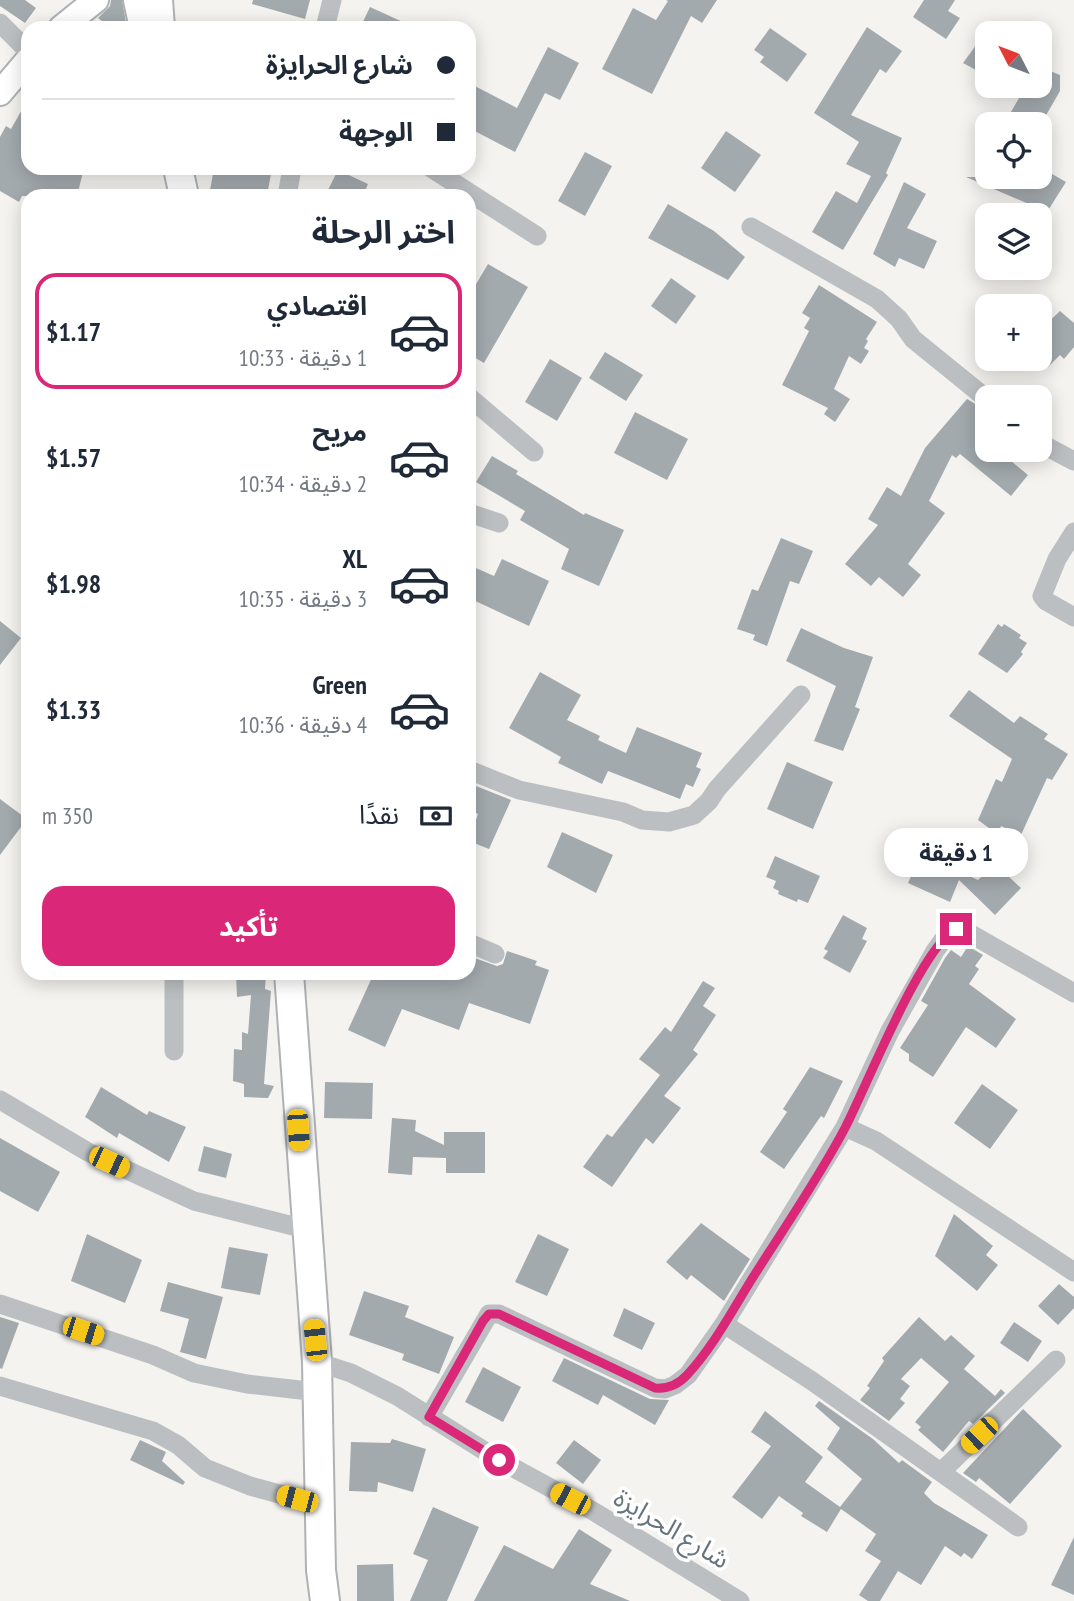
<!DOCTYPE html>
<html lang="ar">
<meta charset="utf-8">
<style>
:root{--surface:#fff;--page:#f6f6f7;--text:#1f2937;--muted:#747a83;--line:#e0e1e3;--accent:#db2777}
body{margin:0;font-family:"PT Sans Narrow","Noto Sans Arabic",sans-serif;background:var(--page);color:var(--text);direction:rtl;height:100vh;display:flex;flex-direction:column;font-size:26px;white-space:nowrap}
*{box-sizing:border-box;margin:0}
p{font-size:23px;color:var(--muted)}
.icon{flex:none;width:38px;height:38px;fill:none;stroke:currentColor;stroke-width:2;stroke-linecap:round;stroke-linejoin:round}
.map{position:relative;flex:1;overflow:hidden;direction:ltr}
.side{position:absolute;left:21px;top:189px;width:455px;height:791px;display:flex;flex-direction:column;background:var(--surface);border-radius:21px;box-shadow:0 4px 18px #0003;direction:rtl}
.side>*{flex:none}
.top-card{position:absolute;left:21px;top:21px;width:455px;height:154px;border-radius:21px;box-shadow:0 4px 18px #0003;direction:rtl;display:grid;align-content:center;height:154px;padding:0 21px;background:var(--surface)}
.needle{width:46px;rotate:312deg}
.tools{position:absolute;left:975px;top:21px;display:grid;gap:14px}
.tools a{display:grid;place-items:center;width:77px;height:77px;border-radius:14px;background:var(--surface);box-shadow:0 4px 18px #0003;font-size:35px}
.end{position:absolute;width:32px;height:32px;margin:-16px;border:9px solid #db2777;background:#fff;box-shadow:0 0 0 4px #fff}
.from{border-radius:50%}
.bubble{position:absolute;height:49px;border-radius:21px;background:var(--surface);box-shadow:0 4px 18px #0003;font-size:23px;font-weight:700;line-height:49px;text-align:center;direction:rtl}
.car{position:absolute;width:21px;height:42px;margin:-21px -10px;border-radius:9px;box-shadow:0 0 5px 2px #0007;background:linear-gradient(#f5c518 24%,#345 0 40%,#f5c518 0 76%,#345 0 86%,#f5c518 0)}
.top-card b{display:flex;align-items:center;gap:24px;height:66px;font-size:26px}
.top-card b+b{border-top:2px solid var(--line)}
.top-card i{width:18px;height:18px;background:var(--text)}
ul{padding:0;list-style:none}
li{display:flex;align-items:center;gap:21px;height:116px;margin:0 14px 10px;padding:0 7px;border:4px solid transparent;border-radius:21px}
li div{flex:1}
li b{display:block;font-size:26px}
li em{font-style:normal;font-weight:700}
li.selected{border-color:var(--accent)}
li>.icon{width:63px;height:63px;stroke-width:1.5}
h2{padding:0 21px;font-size:32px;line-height:84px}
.pay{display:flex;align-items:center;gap:18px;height:77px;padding:0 21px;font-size:26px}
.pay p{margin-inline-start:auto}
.cta{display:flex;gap:14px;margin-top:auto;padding:14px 21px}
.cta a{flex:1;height:80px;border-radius:21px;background:var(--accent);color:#fff;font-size:28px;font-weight:700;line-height:80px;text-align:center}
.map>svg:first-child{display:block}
</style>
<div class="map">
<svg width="1074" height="1601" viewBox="0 0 1074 1601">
<rect width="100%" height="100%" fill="#f4f3f0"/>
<path fill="#a3aaae" d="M0,0h25l11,8 -11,15 -25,-17z
M111,0h11l5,28h-16l-13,-10 12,-12z
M253,0h57l-5,19 -53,-15z
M666,0h51l-15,23 -11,-7 -39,78 -50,-25 31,-61 23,12 12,-19z
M924,0h31l-7,11 12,7 -14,21 -33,-22z
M370,7l46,21h-56z
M867,27l35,24 -16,22 -6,-4 -29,46 51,23 -16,35 2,2 -45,75 -31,-18 24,-41 21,12 14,-27 -25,-12 13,-22 -45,-29z
M770,28l37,26 -20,28 -27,-20 4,-5 -10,-7z
M987,30v46l-24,-13z
M548,47l31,16 -19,37 -15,-7 -30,59 -46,-24v-45l48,25z
M1040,67l20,8v16l-19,33h-37l22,-38h14z
M28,99v69h56l-7,28h-55l-3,6 -19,-11v-54l6,-11 5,3z
M726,131l35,24 -26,37 -34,-24z
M585,152l27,14 -27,50 -27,-15z
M1040,167l26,15 -19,30 -81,-35h74z
M214,168h58l-5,28h-58z
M338,170l30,14 -5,12h-38z
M904,182l22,12 -19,34 30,13 -13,28 -25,-11 -4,9 -22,-13z
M668,204l46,27 31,26 -17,23 -80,-42z
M488,264l40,23 -44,76 -15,-9v-58z
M671,278l25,18 -20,28 -25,-18z
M819,285l58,37 -11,17 2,2 -4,7 5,3 -8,13 -12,-8 -15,33 16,10 -15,23 -11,-8 4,-6 -46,-23 27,-54 -5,-3 6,-10 -8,-5z
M1060,311l14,12v24l-10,12 -4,-4 -12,12 -8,-8v-29z
M605,352l38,23 -17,26 -37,-23z
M550,359l32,19 -25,43 -32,-19z
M967,399l20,12v11l-10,11 10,8v9h24l-6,6 23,19 -17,21 -51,-42 -4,4 -4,-3 -23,46 16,12 -37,51 13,11 -18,22 -24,-20 -8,9 -26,-22 33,-39 -10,-6 19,-32 14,9 24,-48z
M635,412l53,27 -21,41 -53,-27z
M492,456l26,15 -2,3 68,41 1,-2 39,17 -25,56 -38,-17 8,-20 -49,-29 5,-9 -49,-29z
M781,538l32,13 -14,33 -9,-3 -23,65 -14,-6 2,-5 -18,-6 15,-40 6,2z
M502,559l47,22 -20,45 -60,-28v-33l25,11z
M0,621l21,17 -21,27z
M998,624l4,3 2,-3 17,11 -2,3 8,5 -6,9 2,2 -16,19 -29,-19z
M801,628l43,20 29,9 -18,50 5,2 -17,42 -29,-10 22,-55 -50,-25z
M540,672l41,23 -14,25 33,16 -2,4 28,13 11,-26 65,26 -6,14 5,2 -8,18 -7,-3 -6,15 -72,-28 -6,13 -44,-21 3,-6 -52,-29z
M969,690l45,33 6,-7 28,18 -4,5 24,15 -16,26 -5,-2 -26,57 -20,-9 -2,5h-6l-15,-11 18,-41 6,3 10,-23 -63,-43z
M787,762l46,20 -20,47 -46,-20z
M476,786l35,14 -22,49 -20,-8 9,-27 -9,-4z
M0,799l27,20 -27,36z
M562,832l51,23 -17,38 -49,-26z
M921,854l57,26 17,-16 26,24 -26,27 -36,-35 -9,22 -42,-19z
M775,856l45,20 -12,27 -10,-4 -1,3 -19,-8 1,-3 -6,-3 3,-7 -10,-4z
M843,915l24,13 -5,11 5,2 -17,32 -27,-15 5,-7 -4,-2z
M968,946l15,9 -8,11 4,3 -10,15 47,35 -20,29 -30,-21 -33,50 -24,-16v-7l-9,-6 28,-43 -7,-4 24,-43 6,-8 10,7z
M507,951l30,10 -2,4 14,5 -19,54 -61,-21 -10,27 -57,-21 -17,38 -37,-17 26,-57h95v-17l28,10 6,-2z
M236,973h30l-1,16 6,2 -7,93 10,2 -6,12 -24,-1v-13l-11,-3 1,-32 8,1v-18l6,2 3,-39 -14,2z
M703,981l12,7 -12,18 13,9 -23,35 5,4 -34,42 17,12 -28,36 -7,-6 -34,49 -29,-20 24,-33 5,3 48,-62 -21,-16 26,-32 6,5z
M810,1067l33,14 -19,37 -3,-2 -37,53 -24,-17 27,-40 -4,-3z
M325,1082l48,1 -1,36 -48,-1z
M982,1084l36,26 -28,39 -36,-26z
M101,1087l46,28 2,-4 37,16 -17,35 -50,-29 -2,5 -32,-21z
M392,1118l24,2 -1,11 29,14v-13h41v41h-39v-15l-33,-1 -1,18 -24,-2z
M0,1138l60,34 -22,40 -38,-21z
M204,1146l28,8 -6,24 -28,-7z
M954,1214l39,32 -7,9 12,10 -21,26 -42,-35z
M701,1223l49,36 -26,42 -33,-26 -4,5 -21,-18z
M87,1234l55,26 -17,43 -54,-22z
M538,1234l31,15 -22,47 -32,-14z
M229,1247l39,7 -8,41 -39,-7z
M168,1282l55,15 -17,62 -26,-7 9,-33 -29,-8z
M1059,1284l15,13v11l-16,17 -20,-19z
M364,1291l45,15 -4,11 49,20 -15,37 -37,-14 2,-6 -55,-19z
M624,1308l31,15 -13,27 -29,-14z
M0,1317l19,6 -17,46 -2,-1z
M919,1317l26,24 6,-6 24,21 -11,13 31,27 6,-7 4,4 -32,31 -4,-3 -26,31 -25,-22 3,-3 -6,-5 34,-40 -28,-24 -20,21 9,7 -10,13 5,4 -16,18 -29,-21 10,-12 -3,-2 17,-25 -2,-3z
M1014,1322l28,19 -14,21 -28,-19z
M564,1358l86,41 19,1 -14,25 -52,-30 -5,10 -46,-24z
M483,1367l38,20 -18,35 -38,-20z
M819,1401l54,38 26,24 3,-3 30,22 -8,11 10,10 54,32 -16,24 -8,-6 -3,4 -16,-11 -24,39 -23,-14 -18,30h-12l-9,-6 22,-34 -16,-10 11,-17 -35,-25 -14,23 -26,-16 2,-3 -24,-17 -17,23 -30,-22 39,-51 -20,-14 14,-21 58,46 -18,25 35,25 22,-28 -35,-30 13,-21 -25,-22z
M1023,1409l39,37 -52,58 -31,-26 -3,4 -13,-9z
M392,1439l34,10 -13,43 -35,-10 -1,10 -28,-1 2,-49 39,1z
M140,1440l26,12 -4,9 23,21 -2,3 -53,-25z
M574,1440l27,20 -18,24 -27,-21z
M433,1507l46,20 -32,74h-37l18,-41 -15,-6z
M579,1529l33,21 -22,34 40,17h-156l30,-56 49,24z
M1074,1537v58l-23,-10z
M393,1564l1,37h-37v-36z"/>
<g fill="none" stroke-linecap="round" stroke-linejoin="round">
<g stroke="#afb3b6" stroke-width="28">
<path id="major" d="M61,28l35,-28
M0,93l28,-33"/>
</g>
<g stroke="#afb2b4" stroke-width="32">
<path id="highway" d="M138,0l6,28
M158,0l2,28
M178,168l6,28
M289,973l28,389 4,208 4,31"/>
</g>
<path stroke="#bbbfc1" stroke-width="19" d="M0,23l28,28
M325,28l7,-28
M431,168l106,68
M287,196l5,-28
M751,227l126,72 22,20 14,20 74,60
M469,397l65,55
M1040,443l34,18
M469,513l30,10
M1074,532l-17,27 -15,37 4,5 28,16
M469,770l50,20 104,22 19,8 27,2 25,-7 15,-14 8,-12 84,-94
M469,943l26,11
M174,1051v-78
M0,1100l88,52 106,49 111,28
M845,1127l31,14 198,131
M0,1304l153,51 41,18 53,11 71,8
M724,1324l88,57 206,146
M317,1362l34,11 46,23 102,64 94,51 147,90
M0,1386l153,45 25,14 27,23 45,18 70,19
M429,1417l60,-103h10l156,74 10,1 10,-4 13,-10 36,-51 121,-197 45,-96 45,-80 13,-18 8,-4 8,1 110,63
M941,1472l115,-112"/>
<use href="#major" stroke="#fff" stroke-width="24"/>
<use href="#highway" stroke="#fff" stroke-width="28"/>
</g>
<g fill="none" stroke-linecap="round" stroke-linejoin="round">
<path stroke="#db2777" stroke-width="9" d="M499,1460l-70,-43 54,-96 6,-7h10l156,74c13,1 23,-3 32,-13 25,-27 44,-62 63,-93 32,-51 67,-101 95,-154 21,-40 76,-181 111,-199"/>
</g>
<g text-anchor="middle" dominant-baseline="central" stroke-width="7" stroke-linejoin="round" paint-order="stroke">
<g font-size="26" fill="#66757d" stroke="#fff">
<text transform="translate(672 1528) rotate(31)">شارع الحرايزة</text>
</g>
</g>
</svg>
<div class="tools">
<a><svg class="needle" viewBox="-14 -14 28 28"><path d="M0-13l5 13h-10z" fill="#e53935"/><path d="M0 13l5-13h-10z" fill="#747a83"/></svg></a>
<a><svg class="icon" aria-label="locate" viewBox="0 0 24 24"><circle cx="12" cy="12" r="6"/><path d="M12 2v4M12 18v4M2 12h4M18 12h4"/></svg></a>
<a><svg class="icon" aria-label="layers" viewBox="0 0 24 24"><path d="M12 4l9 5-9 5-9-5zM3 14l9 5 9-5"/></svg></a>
<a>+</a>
<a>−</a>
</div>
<i class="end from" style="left:499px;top:1460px"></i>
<i class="end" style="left:956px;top:929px"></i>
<div class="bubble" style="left:884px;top:828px;width:144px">1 دقيقة</div>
<i class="car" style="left:298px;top:1130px;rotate:176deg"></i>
<i class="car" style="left:109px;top:1162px;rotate:115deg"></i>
<i class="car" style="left:83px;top:1331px;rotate:108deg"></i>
<i class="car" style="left:315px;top:1340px;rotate:354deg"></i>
<i class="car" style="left:979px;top:1435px;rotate:226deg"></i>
<i class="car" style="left:297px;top:1499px;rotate:285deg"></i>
<i class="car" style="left:570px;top:1499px;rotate:297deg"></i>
<div class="top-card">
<b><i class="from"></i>شارع الحرايزة</b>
<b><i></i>الوجهة</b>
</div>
<section class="side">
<h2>اختر الرحلة</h2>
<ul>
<li class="selected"><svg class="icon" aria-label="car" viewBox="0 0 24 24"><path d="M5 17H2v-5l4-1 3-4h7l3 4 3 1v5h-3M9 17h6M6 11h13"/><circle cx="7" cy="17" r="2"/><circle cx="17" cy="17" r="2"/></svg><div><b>اقتصادي</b><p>1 دقيقة · 10:33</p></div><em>$1.17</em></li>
<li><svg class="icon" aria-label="car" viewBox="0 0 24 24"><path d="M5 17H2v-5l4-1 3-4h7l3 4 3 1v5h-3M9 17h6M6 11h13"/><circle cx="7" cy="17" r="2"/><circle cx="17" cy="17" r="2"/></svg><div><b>مريح</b><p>2 دقيقة · 10:34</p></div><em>$1.57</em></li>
<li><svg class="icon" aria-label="car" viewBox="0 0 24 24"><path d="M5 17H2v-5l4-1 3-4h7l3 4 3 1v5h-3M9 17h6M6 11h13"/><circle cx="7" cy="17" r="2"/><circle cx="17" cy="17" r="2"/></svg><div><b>XL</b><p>3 دقيقة · 10:35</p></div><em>$1.98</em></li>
<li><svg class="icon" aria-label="car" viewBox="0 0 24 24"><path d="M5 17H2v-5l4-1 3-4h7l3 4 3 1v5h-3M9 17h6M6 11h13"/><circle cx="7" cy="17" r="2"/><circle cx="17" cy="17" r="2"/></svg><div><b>Green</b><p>4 دقيقة · 10:36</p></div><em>$1.33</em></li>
</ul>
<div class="pay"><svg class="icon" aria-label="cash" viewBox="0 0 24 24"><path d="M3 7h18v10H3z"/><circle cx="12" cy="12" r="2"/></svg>نقدًا<p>350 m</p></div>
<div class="cta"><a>تأكيد</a></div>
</section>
</div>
